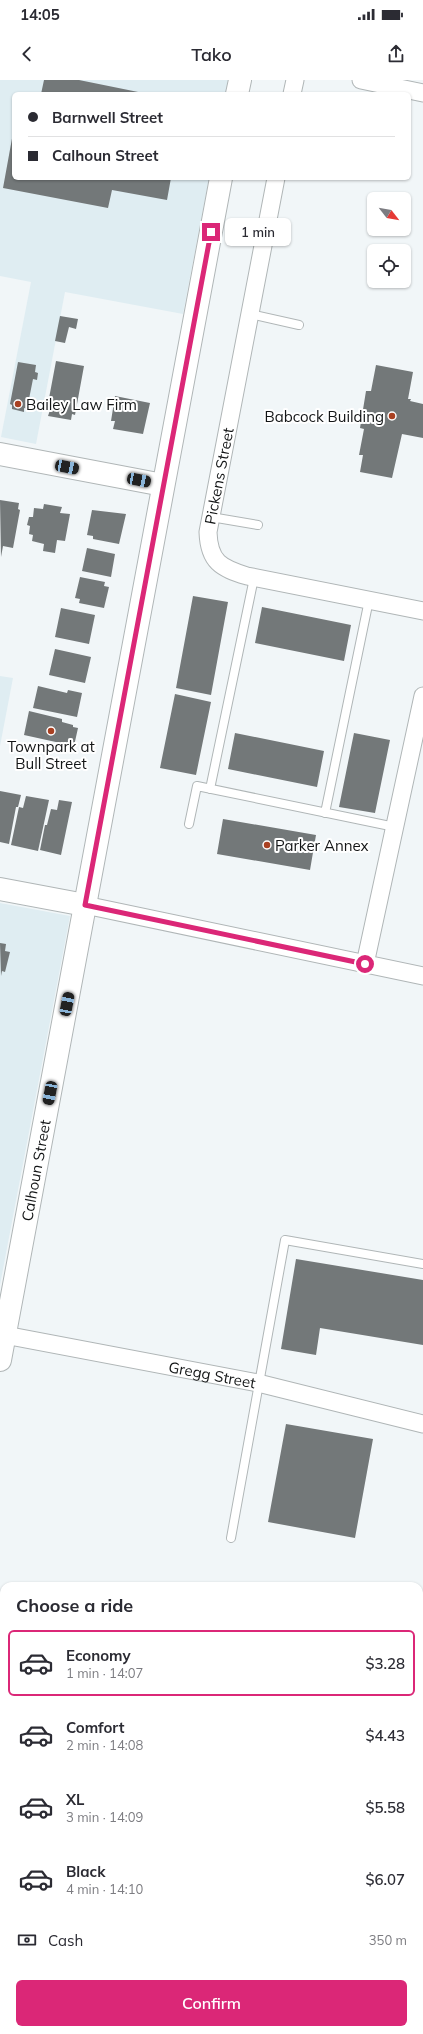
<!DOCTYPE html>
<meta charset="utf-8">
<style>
:root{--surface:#fff;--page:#f7f7f7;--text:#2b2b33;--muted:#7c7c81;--line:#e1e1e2;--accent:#db2777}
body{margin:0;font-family:Mulish,sans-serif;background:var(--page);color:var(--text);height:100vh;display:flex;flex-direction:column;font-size:15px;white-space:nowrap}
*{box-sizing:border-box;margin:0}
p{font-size:13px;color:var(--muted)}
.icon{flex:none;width:22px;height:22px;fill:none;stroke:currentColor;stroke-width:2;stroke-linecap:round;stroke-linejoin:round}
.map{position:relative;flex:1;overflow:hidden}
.panel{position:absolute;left:0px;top:1502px;width:423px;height:452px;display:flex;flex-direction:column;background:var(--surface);border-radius:12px 12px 0 0;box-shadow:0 1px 3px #0004}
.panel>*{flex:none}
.top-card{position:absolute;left:12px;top:12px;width:399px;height:88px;border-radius:6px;box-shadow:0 1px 3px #0004;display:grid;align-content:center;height:88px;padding:0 16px;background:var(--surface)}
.needle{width:26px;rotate:121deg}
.buttons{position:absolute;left:367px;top:112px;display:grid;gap:8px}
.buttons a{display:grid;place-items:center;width:44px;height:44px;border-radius:6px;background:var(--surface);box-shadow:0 1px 3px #0004;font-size:20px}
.end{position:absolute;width:18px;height:18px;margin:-9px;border:5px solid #db2777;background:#fff;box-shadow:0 0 0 2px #fff}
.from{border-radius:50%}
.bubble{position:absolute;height:28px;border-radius:6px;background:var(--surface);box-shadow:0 1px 3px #0004;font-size:13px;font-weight:600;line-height:28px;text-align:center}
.car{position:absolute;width:12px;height:24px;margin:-12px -6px;border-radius:5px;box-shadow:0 0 3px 1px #0007;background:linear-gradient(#222 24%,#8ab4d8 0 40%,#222 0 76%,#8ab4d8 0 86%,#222 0)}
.top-card b{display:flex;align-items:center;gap:14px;height:38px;font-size:15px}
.top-card b+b{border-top:1px solid var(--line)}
.top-card i{width:10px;height:10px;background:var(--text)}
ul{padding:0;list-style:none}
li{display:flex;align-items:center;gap:12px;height:66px;margin:0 8px 6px;padding:0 8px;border:2px solid transparent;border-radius:6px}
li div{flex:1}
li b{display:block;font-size:15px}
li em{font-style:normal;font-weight:600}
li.on{border-color:var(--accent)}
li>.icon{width:36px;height:36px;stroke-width:1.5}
h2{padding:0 16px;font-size:18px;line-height:48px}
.pay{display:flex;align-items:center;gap:10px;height:44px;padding:0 16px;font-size:15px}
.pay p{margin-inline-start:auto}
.cta{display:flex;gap:8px;margin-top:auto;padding:8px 16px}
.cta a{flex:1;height:46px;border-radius:6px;background:var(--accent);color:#fff;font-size:16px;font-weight:600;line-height:46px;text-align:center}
.status{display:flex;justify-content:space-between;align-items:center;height:28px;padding:0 20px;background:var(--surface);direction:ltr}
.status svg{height:11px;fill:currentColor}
header{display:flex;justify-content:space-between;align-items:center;height:52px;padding:0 16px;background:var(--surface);font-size:18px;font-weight:600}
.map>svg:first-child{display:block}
</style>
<div class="status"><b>14:05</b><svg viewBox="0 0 49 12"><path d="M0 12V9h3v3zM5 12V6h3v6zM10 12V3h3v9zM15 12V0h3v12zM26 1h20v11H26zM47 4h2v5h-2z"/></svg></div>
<header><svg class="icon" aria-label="back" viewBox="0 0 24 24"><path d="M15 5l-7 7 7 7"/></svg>Tako<svg class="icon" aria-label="share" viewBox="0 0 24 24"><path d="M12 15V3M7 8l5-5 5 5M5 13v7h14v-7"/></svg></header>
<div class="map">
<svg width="423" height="1954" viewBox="0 0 423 1954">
<rect width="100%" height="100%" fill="#f1f6f8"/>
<path fill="#dfedf2" d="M0,0h228l-2,14h-212v84h195l-26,136 -118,-22 -29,152 -35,-7 30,-155 -31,-6z
M0,596l13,2 -13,68z
M0,823l70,13 -70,369z
M0,1872l4,3v75h84l4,4h-92z"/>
<path fill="#caebf5" d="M0,1669l4,2v90l-4,-2z
M0,1810l4,3v62l-4,-3z
M88,1950h88l4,4h-88z
M234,1950h83l5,4h-85z"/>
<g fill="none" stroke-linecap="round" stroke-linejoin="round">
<path stroke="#83aebb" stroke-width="5.5" d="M419,1772h4"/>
</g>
<path fill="#737879" d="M44,0h35l69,14h-107z
M13,53l1,45h157l-4,22 -55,-10 -4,18 -105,-20z
M60,236l18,3 -2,10 -7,-2 -4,16 -10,-2z
M56,281l28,5 -9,49 -3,-1 -1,6 -23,-4 2,-6 -3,-1z
M18,282l18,3 -1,7 3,1 -1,7 -4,-1 -6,30 -3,-1v4l-12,-3v-4l-2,-1z
M376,285l37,7 -5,27h3l-1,2 13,3v34l-21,-4 -10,44 -32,-6 3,-17h-4l5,-26 -4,-1 6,-37h5z
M115,316l35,7 -7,31 -30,-5 2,-8h-4z
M0,420l19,3 -1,6 2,1 -7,38 -10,-2 -2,11z
M44,424l18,3 -2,6 10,1 -5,27 -8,-1 -2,13 -12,-2 1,-7 -12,-3 1,-6 -4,-1 1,-8 -3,-1 2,-8h4l1,-9 9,1z
M92,430l34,4 -7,30 -26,-5v-3l-6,-1z
M87,468l28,6 -4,23 -29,-6z
M80,497l25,5 -1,4 5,1 -5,21 -25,-5 1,-4 -5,-1z
M193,516l35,6 -17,93 -35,-7z
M262,527l89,18 -7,36 -89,-18z
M61,528l34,7 -6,29 -34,-7z
M55,569l36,8 -6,26 -36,-8z
M38,606l29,7 1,-3 14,3 -5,24 -44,-9z
M175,614l36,8 -15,73 -36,-7z
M29,631l33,8v3l11,3v2l5,1 -4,18 -50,-11z
M235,653l89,18 -7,36 -89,-18z
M354,653l36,7 -15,73 -36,-6z
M0,711l21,4 -3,12h-2l-7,37 -9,-2z
M26,716l23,4 -11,51 -27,-6 8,-38 4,1z
M59,720l13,2 -11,53 -21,-5 5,-25h2l4,-16 6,1z
M223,739l93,16 -6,35 -93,-16z
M0,863l6,1 -1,7 5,1 -5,20 -3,-1 -1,5z
M296,1179l127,21v65l-103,-17 -4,27 -35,-6z
M286,1344l87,15 -18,99 -87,-16z"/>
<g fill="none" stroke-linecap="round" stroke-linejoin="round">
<g stroke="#b0b6b7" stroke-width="10">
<path id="lane" d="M250,234l49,11
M211,437l47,8
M210,709l44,-211
M325,733l44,-213
M189,744l8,-38 198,41
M231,1458l54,-298 138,24"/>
</g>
<g stroke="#b0b6b7" stroke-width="19">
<g id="street">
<path d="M361,0l62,13"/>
<path d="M292,14l3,-14"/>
<path d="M276,98l-68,354c1,30 13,36 39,44l176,35"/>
<path d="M85,825l338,71"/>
<path d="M365,884l58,-268"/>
<path id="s1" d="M0,1254l258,49 165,41"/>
</g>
</g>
<g stroke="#b0b6b7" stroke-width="24">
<g id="secondary">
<path d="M237,14l3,-14"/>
<path d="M0,374l163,31"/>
<path d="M0,809l85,16"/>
<path id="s2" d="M0,1280l221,-1182"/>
</g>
</g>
<use href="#lane" stroke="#fff" stroke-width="8"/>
<use href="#street" stroke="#fff" stroke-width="17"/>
<use href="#secondary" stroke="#fff" stroke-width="22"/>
<g stroke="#76797b" stroke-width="4.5">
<path id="rail" d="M0,1784l4,2
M207,1950l5,4"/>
</g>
<use href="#rail" stroke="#fff" stroke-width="3" stroke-dasharray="9" stroke-linecap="butt"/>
</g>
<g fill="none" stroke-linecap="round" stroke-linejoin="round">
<path stroke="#db2777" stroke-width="5" d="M211,152l-126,673 280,59"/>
</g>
<g fill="#a94122" stroke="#fff" stroke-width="1.5">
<circle cx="18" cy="324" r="4"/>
<circle cx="392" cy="336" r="4"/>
<circle cx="51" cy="651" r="4"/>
<circle cx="267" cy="765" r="4"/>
</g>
<g text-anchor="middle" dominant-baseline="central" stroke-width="4" stroke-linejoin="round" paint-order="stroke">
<g font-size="15" fill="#131516" stroke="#fff" text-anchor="start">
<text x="26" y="324">Bailey Law Firm</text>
<text x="384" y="336" text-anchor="end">Babcock Building</text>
<text x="51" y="666" text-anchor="middle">Townpark at<tspan x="51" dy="17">Bull Street</tspan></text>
<text x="275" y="765">Parker Annex</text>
</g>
<g font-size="15" fill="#131516" stroke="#fff">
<text transform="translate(219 396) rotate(-79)">Pickens Street</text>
<text stroke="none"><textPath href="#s2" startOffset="193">Calhoun Street</textPath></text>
<text stroke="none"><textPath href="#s1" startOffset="216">Gregg Street</textPath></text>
</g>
</g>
</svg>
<div class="buttons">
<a><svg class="needle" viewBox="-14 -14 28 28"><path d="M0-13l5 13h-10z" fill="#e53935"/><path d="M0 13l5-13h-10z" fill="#7c7c81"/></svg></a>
<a><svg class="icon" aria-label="locate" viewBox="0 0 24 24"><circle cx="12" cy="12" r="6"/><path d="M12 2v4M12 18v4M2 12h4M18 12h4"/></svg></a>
</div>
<i class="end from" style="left:365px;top:884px"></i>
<i class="end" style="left:211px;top:152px"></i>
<div class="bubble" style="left:225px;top:138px;width:66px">1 min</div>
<i class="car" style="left:67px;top:387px;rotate:101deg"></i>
<i class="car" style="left:139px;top:400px;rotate:101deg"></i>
<i class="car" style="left:67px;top:924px;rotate:11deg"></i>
<i class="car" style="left:50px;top:1013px;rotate:191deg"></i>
<div class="top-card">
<b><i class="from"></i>Barnwell Street</b>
<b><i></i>Calhoun Street</b>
</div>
<section class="panel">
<h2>Choose a ride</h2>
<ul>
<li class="on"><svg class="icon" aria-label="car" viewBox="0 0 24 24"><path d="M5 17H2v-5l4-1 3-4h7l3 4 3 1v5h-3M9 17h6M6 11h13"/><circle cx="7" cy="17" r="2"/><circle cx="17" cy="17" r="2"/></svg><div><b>Economy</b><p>1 min · 14:07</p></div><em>$3.28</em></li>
<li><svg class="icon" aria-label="car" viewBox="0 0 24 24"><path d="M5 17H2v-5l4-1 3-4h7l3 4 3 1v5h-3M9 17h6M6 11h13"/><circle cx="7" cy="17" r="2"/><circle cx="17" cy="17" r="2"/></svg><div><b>Comfort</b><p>2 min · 14:08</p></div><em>$4.43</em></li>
<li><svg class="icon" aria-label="car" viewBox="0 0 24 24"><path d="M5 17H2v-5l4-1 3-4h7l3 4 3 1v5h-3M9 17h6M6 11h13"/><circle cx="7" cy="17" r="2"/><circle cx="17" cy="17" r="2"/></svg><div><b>XL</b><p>3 min · 14:09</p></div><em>$5.58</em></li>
<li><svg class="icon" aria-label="car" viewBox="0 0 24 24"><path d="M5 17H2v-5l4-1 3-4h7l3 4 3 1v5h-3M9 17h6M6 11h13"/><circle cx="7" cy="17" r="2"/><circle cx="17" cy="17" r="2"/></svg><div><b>Black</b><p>4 min · 14:10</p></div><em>$6.07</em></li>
</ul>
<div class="pay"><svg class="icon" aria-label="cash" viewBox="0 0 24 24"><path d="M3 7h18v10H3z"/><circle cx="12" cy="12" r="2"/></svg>Cash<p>350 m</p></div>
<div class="cta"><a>Confirm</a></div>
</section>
</div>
